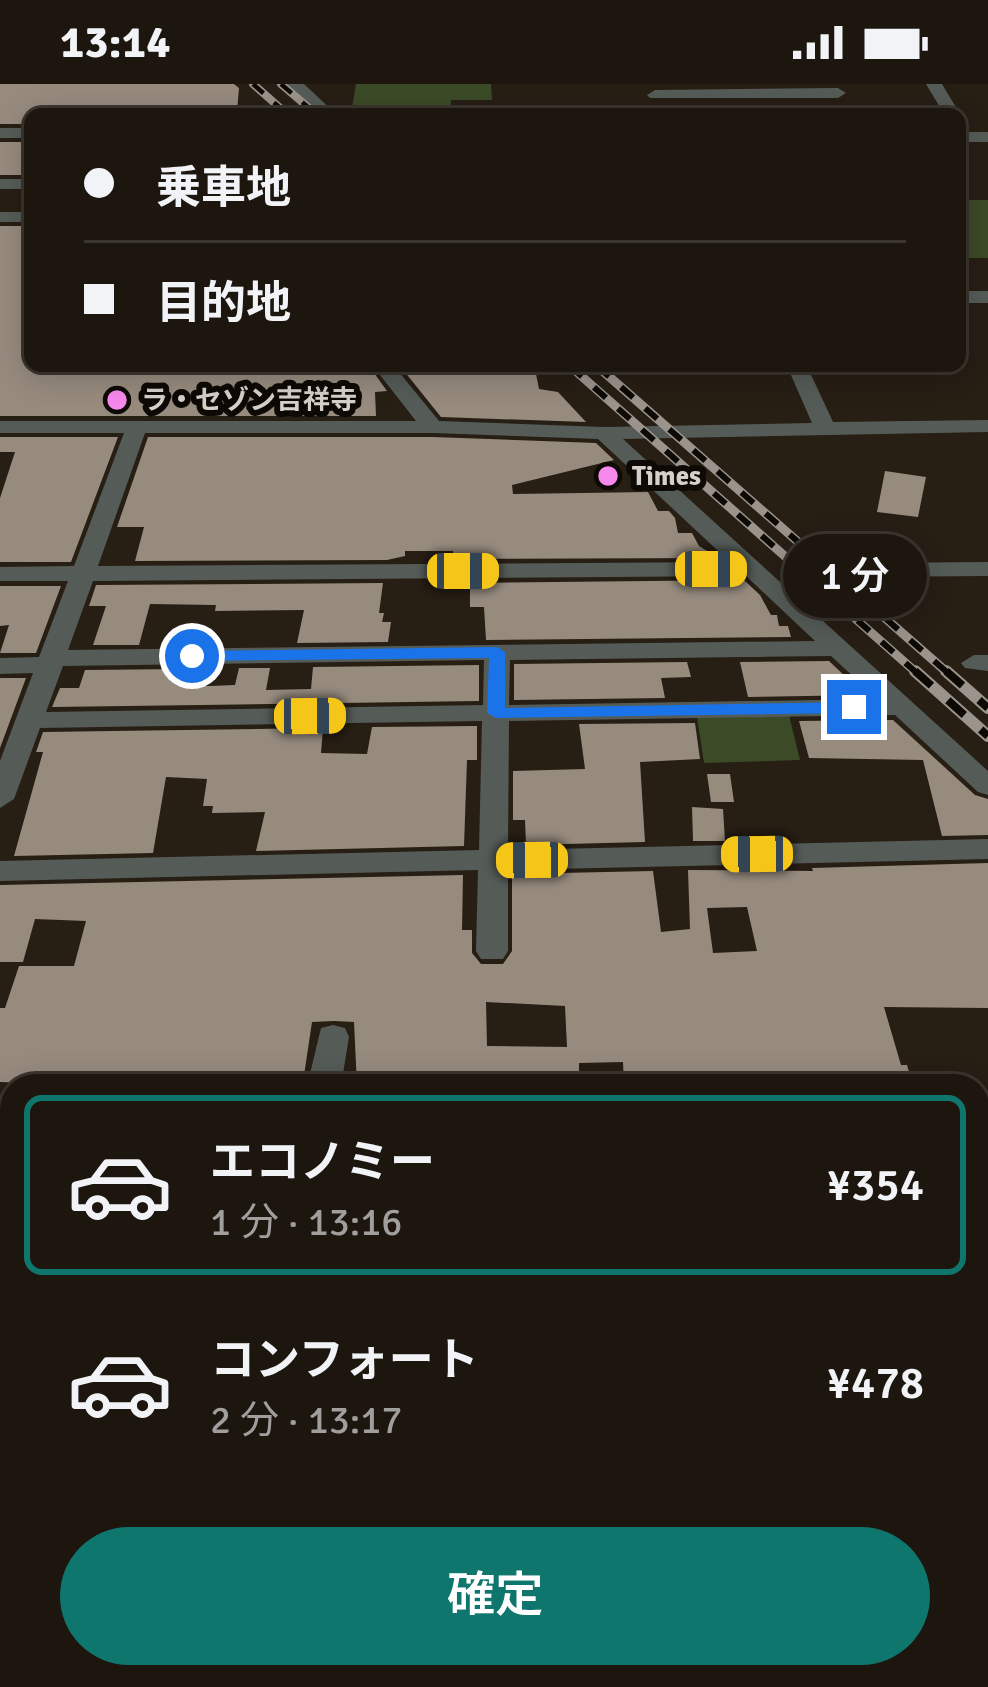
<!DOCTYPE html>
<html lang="ja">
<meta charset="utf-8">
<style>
:root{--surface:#1d160f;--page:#251f18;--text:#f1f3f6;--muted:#a09f9e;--line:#3b352f;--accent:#0f766e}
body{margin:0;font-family:Signika,"Noto Sans JP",sans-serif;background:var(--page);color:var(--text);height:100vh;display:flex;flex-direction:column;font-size:45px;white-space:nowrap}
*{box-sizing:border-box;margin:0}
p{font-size:39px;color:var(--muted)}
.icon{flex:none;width:66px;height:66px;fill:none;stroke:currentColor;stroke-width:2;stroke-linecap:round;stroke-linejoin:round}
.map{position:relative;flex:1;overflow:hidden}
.panel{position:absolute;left:0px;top:990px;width:990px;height:615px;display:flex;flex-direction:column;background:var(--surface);border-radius:36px 36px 0 0;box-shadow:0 6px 30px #0003,0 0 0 3px var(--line)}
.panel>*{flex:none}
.top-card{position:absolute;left:24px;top:24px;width:942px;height:264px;border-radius:18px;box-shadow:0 6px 30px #0003,0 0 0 3px var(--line);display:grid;align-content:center;height:264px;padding:0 60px;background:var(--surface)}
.end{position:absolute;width:54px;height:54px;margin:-27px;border:15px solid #1a73e8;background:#fff;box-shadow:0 0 0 6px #fff}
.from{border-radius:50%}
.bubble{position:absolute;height:84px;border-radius:42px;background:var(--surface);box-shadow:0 6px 30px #0003,0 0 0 3px var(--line);font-size:39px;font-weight:600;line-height:84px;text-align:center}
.car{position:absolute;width:36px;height:72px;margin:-36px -18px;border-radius:15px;box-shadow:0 0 9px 3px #0007;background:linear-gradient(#f5c518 24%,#345 0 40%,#f5c518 0 76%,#345 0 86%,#f5c518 0)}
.top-card b{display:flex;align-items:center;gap:42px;height:114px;font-size:45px}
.top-card b+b{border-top:3px solid var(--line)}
.top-card i{width:30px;height:30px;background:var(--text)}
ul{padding:21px 0 0;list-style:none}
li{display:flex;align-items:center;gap:36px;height:180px;margin:0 24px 18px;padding:0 36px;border:6px solid transparent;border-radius:18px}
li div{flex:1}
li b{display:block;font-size:45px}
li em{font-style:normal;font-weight:600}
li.on{border-color:var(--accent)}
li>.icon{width:108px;height:108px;stroke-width:1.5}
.button{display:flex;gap:24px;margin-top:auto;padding:24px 60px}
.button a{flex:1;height:138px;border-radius:72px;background:var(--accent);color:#fff;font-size:48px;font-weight:600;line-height:138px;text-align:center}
.status{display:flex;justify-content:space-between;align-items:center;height:84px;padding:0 60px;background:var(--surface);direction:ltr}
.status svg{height:33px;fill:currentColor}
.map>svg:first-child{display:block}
</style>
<div class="status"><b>13:14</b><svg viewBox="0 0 49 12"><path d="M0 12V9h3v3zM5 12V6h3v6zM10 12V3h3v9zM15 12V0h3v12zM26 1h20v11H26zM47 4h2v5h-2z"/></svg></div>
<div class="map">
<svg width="988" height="1603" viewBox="0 0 988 1603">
<rect width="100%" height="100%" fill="#271e14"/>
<path fill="#3b4a27" d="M356,0h135l1,16h-41l-1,14h-99z
M960,116h28v58h-22l-6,-12z
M789,631l11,45 -96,3 -7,-46z"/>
<path fill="#978b7e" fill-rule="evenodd" d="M0,0h234l5,4 -2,23 -207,3v10h-30z
M0,58h30v33h-30z
M0,142h30l-3,140h342l18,25 -12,1 1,24h-376z
M400,282l135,3 4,20 19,3 28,30 -145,-5z
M0,353h118l-47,125h-71v-64l15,-46h-15z
M148,353h285l163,6 18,17 -102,25 1,9 135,-2 10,19h11l6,7 3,15h14l7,13 20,12 -266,1v-8h-48v5l-18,4 -252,1 9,-34h-27z
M885,387l41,6 -8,40 -41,-5z
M744,496l16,15 11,20h6l2,11h9l3,11 -305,3 -2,-33h-14v-24z
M383,499l-4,30h5l-2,9h9l-3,20 -91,1 7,-33 -89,1 1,-6 -66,-1 -11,41h-46l13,-39h-17l7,-21z
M0,502h61l-25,67h-36l9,-28 -9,1z
M829,577l36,34 -117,2 -8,-35z
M687,578l4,15 -30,1 4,20 -151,2v-36z
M479,581v36l-427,6 8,-19h19l6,-18 99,-1 -3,17h29l25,-1 4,-17h31l-4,22 45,-1 2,-22z
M0,594h26l-26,70z
M893,636l82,75 13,4v36l-46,1 -19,-76 -114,-2 -10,-37z
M695,639l5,36 -60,3 5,80 -119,3 -1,-25h-12v-49l72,-2 -6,-45z
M477,642v34h-10l-3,86 -208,5 9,-39 -53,1 1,-7h-10l4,-27 -41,-2 -13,76 -139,3 29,-104h-7l7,-20 280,-4 -2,25 46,1 5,-27z
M707,690h23l4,28h-23z
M692,723l31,2 2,32h-32z
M988,779v145l-104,-1 17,58h6l6,21h-289l-1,-24 -44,1v23h-222l-3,-64 -20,-1 -22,1 -9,60 -100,1 2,-9 -62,1 -1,6h-29l-2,5 -111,-4v-74h5l14,-42h55l12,-45 -51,-2 -12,43h-23v-77l463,-10 -1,55h10v23l9,11h22l9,-13v-77l141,-3 8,61 29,-3 -2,-59 125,1 -1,-3zM747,823l10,44 -44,2 -6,-45zM486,918l79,4 2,41 -80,-1z"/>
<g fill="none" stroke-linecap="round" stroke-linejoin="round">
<path fill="#555c58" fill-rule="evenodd" d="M287,0h17l32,30h-17z
M926,0h16l18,30h-16z
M655,6l183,-2 8,5 -8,5h-188l-3,-3z
M0,44h30v10h-30z
M960,48h28v10h-28z
M0,95h30v10h-30z
M0,128h30v10h-30z
M960,207h28v12h-28z
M373,282h21l45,55 165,6 208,-4 -25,-57h20l26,56 155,-2v12l-365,7 365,332v24l-10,-3 -83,-77 -386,6 -1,129 480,-11v20l-480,11v81l-5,8h-22l-5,-8 2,-81 -478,11v-20l479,-11 3,-129 -442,7 -26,71 -14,9v-47l33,-88 -33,1v-16l39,-1 29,-76h-68v-14l74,-1 50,-133h-124v-12h416zM145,349h288l165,6 132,123 -632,4zM746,492l69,65 -747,9 25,-69zM831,572l47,43 -369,6 1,-45zM484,576l-1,45 -437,7 17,-46z
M988,478v14l-128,1 -12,-7 12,-7z
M974,571h14v16l-23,-3 -4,-5z
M333,941l12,3 4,9 -8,49h-34l14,-58z
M988,1094v28l-10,1v-28z
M0,1175h12v32h-12z
M988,1308v36l-10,1v-36z
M12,1375v38l-12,1v-38z
M168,1593h44l-3,10h-44z"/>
<g stroke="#9b948c" stroke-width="8">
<path id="rail-far2" d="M253,0l34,30
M281,0l35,30"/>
</g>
<g stroke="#9b948c" stroke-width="9">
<path id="rail-far1" d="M570,282l348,308
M597,282l352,308"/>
</g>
<g stroke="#9b948c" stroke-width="12">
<path id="rail" d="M915,587l73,65
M946,587l42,37"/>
</g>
<use href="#rail-far2" stroke="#0d0905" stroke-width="4.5" stroke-dasharray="14" stroke-linecap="butt"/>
<use href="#rail-far1" stroke="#0d0905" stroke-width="6" stroke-dasharray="16" stroke-linecap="butt"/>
<use href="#rail" stroke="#0d0905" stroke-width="8" stroke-dasharray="22" stroke-linecap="butt"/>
</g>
<path fill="#1a73e8" d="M497,563l8,5v56l349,-6 9,5 -9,6 -358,5 -9,-5 2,-55 -297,3 -8,-5 8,-5z"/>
<g fill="#f788ec" stroke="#0d0905" stroke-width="4.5">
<circle cx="117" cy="316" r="12"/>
<circle cx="608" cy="392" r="12"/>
</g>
<g text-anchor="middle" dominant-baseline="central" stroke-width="12" stroke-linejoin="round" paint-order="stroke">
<g font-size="27" font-weight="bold" fill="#d6d0c9" stroke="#0d0905" text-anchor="start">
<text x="141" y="316">ラ・セゾン吉祥寺</text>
<text x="632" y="392">Times</text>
</g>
</g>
</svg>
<i class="end from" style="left:192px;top:572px"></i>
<i class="end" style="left:854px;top:623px"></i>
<div class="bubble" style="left:783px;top:450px;width:144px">1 分</div>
<i class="car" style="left:711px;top:485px;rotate:90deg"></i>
<i class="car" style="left:463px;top:487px;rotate:90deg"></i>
<i class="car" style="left:310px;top:632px;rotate:89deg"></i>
<i class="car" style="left:757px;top:770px;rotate:269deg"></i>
<i class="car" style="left:532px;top:776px;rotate:269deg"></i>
<div class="top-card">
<b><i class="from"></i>乗車地</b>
<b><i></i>目的地</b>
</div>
<section class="panel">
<ul>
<li class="on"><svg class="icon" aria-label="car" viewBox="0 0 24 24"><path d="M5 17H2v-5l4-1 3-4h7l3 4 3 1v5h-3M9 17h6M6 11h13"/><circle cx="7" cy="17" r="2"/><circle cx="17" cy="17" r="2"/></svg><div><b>エコノミー</b><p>1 分 · 13:16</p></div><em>¥354</em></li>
<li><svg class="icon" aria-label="car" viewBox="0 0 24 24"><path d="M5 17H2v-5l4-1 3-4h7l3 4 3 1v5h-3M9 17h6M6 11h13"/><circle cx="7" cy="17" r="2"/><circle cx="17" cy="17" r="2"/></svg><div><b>コンフォート</b><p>2 分 · 13:17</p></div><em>¥478</em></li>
</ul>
<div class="button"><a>確定</a></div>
</section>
</div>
